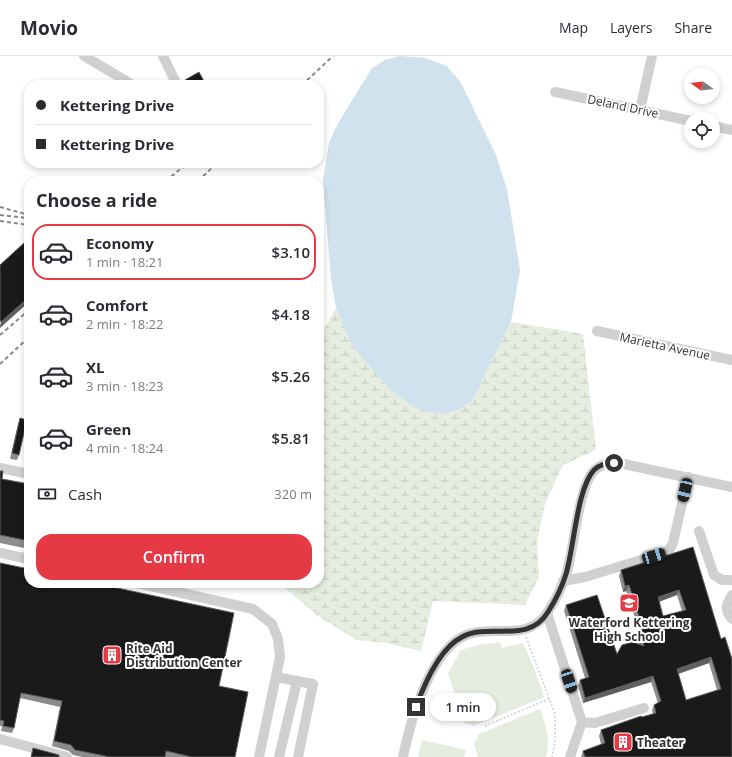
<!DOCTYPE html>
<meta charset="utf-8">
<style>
:root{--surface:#fff;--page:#f7f7f7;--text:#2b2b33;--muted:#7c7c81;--line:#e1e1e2;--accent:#e63946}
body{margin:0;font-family:"Open Sans",sans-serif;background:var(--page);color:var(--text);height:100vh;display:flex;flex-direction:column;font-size:15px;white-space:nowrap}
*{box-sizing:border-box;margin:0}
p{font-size:13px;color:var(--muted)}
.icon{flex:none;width:22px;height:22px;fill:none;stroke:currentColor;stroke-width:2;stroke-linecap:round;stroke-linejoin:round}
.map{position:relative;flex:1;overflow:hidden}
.panel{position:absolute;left:24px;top:120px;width:300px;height:412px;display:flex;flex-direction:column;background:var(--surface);border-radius:16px;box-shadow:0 2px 6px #0003}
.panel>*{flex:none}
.banner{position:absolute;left:24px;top:24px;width:300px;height:88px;border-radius:16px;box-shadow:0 2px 6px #0003;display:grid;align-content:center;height:88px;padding:0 12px;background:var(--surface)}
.needle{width:26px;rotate:284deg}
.controls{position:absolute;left:684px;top:12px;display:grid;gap:8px}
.controls a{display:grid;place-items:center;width:36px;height:36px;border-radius:50%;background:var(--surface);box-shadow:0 2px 6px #0003;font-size:20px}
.end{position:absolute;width:18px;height:18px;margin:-9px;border:5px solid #333;background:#fff;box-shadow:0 0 0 2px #fff}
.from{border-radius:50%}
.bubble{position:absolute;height:28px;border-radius:14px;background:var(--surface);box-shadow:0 2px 6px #0003;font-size:13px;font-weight:600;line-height:28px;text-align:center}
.car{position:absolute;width:12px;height:24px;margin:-12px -6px;border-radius:5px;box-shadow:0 0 3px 1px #0007;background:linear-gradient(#222 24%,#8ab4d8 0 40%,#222 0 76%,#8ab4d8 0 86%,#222 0)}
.banner b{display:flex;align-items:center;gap:14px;height:38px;font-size:15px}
.banner b+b{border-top:1px solid var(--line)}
.banner i{width:10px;height:10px;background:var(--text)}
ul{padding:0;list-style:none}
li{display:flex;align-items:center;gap:12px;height:56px;margin:0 8px 6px;padding:0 4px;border:2px solid transparent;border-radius:16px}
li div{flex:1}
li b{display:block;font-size:15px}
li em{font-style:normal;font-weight:600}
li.current{border-color:var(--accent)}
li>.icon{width:36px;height:36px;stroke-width:1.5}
h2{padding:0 12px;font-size:18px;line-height:48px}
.pay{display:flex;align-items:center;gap:10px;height:44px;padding:0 12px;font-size:15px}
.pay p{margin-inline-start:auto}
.primary-button{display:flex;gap:8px;margin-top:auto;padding:8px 12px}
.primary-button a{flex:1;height:46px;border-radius:16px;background:var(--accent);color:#fff;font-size:16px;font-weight:600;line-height:46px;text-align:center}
header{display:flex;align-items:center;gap:24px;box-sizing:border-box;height:56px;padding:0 20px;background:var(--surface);border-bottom:1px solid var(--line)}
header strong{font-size:19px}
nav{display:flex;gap:22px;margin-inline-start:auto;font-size:14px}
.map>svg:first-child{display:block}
</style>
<header>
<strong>Movio</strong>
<nav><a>Map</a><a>Layers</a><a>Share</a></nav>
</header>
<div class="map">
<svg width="732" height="701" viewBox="0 0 732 701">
<defs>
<pattern id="wetland-marsh" width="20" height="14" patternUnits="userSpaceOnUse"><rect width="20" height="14" fill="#e6ecdf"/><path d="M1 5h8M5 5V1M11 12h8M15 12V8" fill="none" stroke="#c6cbc0"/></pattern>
</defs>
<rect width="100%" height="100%" fill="#fff"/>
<path fill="url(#wetland-marsh)" d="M336,252l13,31 81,74 15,1 14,-4 14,-10 38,-78 72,12 13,116 -33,15 -18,38 -8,39 2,35 -14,28 -92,-4 -12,50 -35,-8 -29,-3 -39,-24 -39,-33h40v-245z"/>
<path fill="#e6ecdf" d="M500,586l2,6 21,-5 11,25 10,29 -71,29 -9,-3 -16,-50 13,-23 17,-5z
M540,653c6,18 11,30 6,48h-68l-4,-13 5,-10z
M422,684l44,10 -2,7h-46z"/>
<path fill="#cfe2ee" d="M400,0l25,2 22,8 14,17 35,72 11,34 13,81 -9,52 -38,78 -14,10 -14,4 -15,-1 -16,-6 -24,-18 -33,-37 -8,-13 -13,-31 -5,-29 -8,-99 6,-37 8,-18 35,-57 13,-8z"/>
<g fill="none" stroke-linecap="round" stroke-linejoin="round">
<path stroke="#cdcdcd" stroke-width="1.5" stroke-dasharray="2 2" stroke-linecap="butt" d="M526,581l29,77v27l-3,16
M485,670l64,-27"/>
<path stroke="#d0d0d0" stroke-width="10" d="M84,0l49,29
M163,0l14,29
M555,36l136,29
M640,54l12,-54
M713,70l19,4
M597,275l135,29
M0,412l29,6
M699,475l15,44 8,5h10
M0,497l29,6
M563,525l22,-4 79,-24 5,-3 4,-7 15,-66
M137,527l116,26 19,15 6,15 2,18 -21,100
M732,539c-6,10 -8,15 0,24
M547,557l35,109 -12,35
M276,621l37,7 -15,73
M582,666l13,1 49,-15
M0,683l67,18
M279,701l18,-76
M403,701c7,-35 28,-111 66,-123 28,-9 58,8 78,-21 7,-10 15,-27 19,-38 8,-23 12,-92 30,-106 7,-6 14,-6 23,-6l113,24"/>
<path stroke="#888" stroke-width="2" stroke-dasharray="4 3" stroke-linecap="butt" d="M302,29l31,-29
M166,125l13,-11 11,-7
M198,125l19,-18
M0,151l29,8
M0,159l27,3
M0,165l29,4
M0,279l29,-25
M0,308l29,-27"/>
</g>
<path fill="#8c8c8c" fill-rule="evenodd" d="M20,362l-1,37 -2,5 -7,-1 8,-35z
M0,415l2,8 27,5v65l-29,-6z
M693,491l28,92 11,118h-151l2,-6 18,-7 -2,-8 2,-6 52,-16 -1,-4 2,-5 4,-2 -7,-21 -68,21 -5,-17 2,-6 5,-2 -21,-67 2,-6 51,49 22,-10 -2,-8 2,-6 -13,-39 -3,1 -4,-16 2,-6zM677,539l5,16 -19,5 -4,-15zM709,607l8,27 -31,10 -8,-26z
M0,507l219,123 16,71h-153l-9,-2 -4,-4 -17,-5 8,-39 -40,-9 -6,30 -2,5 -11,-2 1,-5h-2z"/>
<path fill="#5f5f5f" d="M29,241v5l-29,26v-2l1,-4z
M629,529l-3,6 -3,1 2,-6z
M679,534l-2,5 -21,8 2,-6z
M711,601l-2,6 -34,12 2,-6z
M653,620l-2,6 -68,21 2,-5z"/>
<path fill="#1a1a1a" stroke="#5f5f5f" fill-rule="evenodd" d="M199,16l7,13h-20l-2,-2 1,-3z
M24,187l4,5 1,-1v50l-28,25 -1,-2v-55z
M20,362l7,2 -8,35 -7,-2z
M0,415h3l-1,8 27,5v57l-29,-6z
M693,491l28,92 4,-2 7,22v98h-147l-2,-6 22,-8 -4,-13 40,-14 1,1 14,-4 -2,-8 7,-4 -8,-25 -68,22 -5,-18 9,-3 -23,-72 31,-10 20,59 5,-9 11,-3 11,4 -5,-16 4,-1 -14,-44 -4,1 -4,-16zM679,534l7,20 -23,6 -5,-19zM711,601l10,32 -35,11 -9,-31z
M0,507l29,6v14h65l140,30 -15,73 29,6 -13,65h-43l-26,-6 -1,6h-55l-35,-7 -4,-5 -17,-4 8,-40 -41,-8 -7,35 -11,-2 1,-5 -4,-1z
M33,692l26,7v2h-28z"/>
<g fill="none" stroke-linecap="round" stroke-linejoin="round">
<path stroke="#333" stroke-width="5" d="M416,651c8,-22 24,-59 46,-70 27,-15 66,8 86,-25 7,-11 14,-25 18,-38 8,-26 11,-86 28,-104 6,-6 13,-7 20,-7"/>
</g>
<defs>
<g id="school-square" transform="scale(1)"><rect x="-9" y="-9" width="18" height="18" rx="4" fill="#e63946" stroke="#fff"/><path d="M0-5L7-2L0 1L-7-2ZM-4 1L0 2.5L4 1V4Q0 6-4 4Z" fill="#fff"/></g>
<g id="building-square" transform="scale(1)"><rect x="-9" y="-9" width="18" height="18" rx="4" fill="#e63946" stroke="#fff"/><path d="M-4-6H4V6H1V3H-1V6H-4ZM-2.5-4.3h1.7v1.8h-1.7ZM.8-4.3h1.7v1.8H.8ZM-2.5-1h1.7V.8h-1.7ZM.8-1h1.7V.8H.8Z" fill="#fff"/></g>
</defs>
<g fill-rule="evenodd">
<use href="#school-square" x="629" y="547"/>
<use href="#building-square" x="112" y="599"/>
<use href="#building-square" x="623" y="686"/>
</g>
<g text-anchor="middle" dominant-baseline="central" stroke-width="4" stroke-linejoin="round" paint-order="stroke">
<g font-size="12" fill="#333" stroke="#fff">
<text transform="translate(623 50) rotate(12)">Deland Drive</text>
<text transform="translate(665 290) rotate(12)">Marietta Avenue</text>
</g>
<g font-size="12" font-weight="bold" fill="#333" stroke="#fff" text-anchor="start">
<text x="629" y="566" text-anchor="middle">Waterford Kettering<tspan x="629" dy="14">High School</tspan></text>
<text x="126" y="592">Rite Aid<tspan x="126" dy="14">Distribution Center</tspan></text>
<text x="637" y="686">Theater</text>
</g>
</g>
</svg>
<div class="controls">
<a><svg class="needle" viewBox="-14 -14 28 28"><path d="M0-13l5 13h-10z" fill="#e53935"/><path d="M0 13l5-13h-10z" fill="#7c7c81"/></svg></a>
<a><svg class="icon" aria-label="locate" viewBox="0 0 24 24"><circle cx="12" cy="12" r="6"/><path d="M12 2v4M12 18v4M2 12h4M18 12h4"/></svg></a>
</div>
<i class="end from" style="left:614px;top:407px"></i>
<i class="end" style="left:416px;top:651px"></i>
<div class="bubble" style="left:430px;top:637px;width:66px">1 min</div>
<i class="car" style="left:685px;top:434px;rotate:193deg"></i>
<i class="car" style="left:654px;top:500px;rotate:74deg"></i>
<i class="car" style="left:569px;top:625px;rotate:162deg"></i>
<div class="banner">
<b><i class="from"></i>Kettering Drive</b>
<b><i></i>Kettering Drive</b>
</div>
<section class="panel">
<h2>Choose a ride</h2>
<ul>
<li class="current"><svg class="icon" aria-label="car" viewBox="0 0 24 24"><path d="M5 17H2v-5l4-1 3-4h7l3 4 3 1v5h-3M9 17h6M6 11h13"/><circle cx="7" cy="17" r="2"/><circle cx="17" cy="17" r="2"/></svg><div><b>Economy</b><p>1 min · 18:21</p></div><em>$3.10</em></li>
<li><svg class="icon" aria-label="car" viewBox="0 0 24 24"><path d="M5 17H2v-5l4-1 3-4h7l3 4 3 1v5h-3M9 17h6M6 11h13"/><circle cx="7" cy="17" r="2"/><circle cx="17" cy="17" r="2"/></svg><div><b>Comfort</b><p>2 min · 18:22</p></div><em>$4.18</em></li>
<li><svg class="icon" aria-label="car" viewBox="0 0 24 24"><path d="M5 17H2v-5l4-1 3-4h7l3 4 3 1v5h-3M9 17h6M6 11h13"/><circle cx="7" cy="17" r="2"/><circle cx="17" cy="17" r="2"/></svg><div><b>XL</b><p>3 min · 18:23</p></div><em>$5.26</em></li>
<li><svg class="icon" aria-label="car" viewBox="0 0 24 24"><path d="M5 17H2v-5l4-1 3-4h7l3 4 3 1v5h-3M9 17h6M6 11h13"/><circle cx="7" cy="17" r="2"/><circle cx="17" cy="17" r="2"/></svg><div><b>Green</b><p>4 min · 18:24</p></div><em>$5.81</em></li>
</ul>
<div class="pay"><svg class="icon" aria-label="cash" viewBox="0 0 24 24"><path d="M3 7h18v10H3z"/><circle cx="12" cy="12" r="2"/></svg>Cash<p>320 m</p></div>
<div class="primary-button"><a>Confirm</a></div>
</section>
</div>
